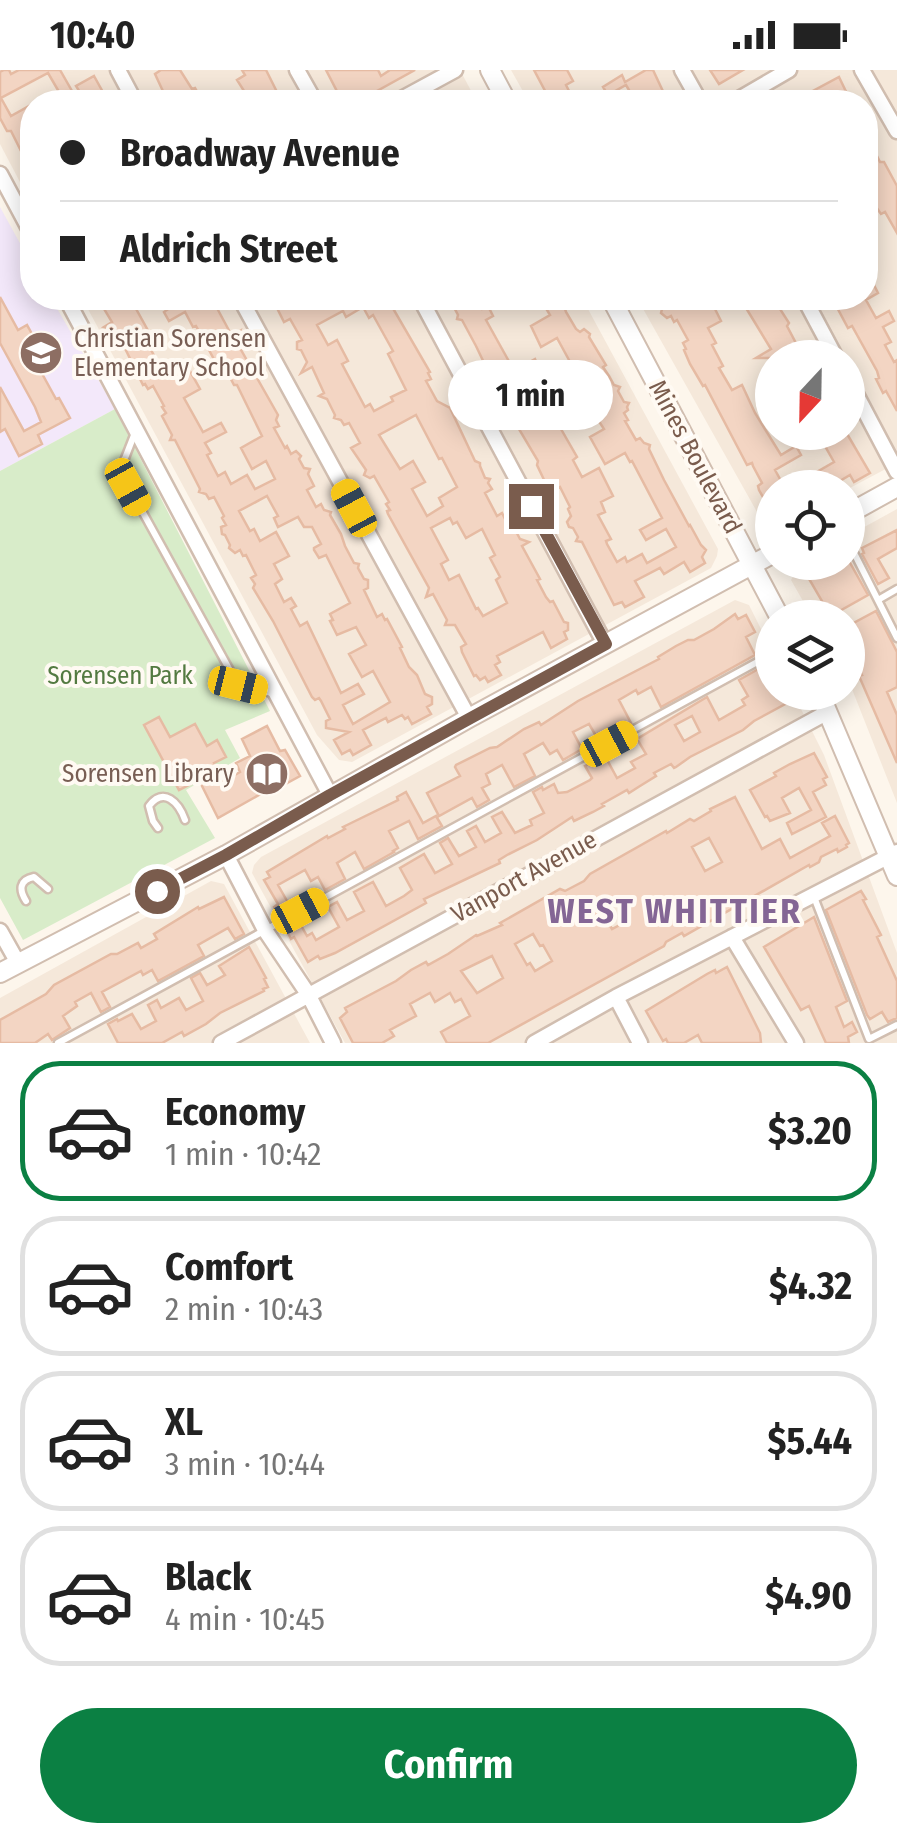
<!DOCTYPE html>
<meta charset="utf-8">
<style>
:root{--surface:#fff;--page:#f6f6f6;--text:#222;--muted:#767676;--line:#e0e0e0;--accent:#0b8043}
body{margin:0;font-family:"Fira Sans Condensed",sans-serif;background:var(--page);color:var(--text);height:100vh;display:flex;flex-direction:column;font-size:38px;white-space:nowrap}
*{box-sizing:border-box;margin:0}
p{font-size:32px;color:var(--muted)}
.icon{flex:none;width:55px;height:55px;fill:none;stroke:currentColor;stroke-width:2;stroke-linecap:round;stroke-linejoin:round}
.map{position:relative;height:973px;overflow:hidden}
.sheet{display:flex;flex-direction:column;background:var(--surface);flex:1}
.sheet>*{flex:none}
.hud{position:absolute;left:20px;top:20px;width:858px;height:220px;border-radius:40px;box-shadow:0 5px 25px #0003;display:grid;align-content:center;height:220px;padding:0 40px;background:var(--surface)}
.needle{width:65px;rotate:202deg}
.buttons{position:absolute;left:755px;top:270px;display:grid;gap:20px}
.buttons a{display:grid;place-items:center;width:110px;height:110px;border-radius:50%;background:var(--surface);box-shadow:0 5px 25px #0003;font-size:50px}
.end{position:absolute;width:45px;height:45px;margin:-22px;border:12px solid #7a5c4d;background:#fff;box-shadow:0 0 0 5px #fff}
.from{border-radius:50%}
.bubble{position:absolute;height:70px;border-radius:35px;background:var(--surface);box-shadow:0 5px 25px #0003;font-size:32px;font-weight:700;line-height:70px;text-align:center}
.car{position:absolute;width:30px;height:60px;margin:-30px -15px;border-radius:12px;box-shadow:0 0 8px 2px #0007;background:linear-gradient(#f5c518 24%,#345 0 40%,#f5c518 0 76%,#345 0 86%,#f5c518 0)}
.hud b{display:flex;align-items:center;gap:35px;height:95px;font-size:38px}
.hud b+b{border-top:2px solid var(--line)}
.hud i{width:25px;height:25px;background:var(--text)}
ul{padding:18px 0 0;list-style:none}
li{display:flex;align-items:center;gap:30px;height:140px;margin:0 20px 15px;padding:0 20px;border:5px solid var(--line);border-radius:40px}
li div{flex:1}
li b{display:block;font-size:38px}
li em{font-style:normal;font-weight:700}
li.active{border-color:var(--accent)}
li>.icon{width:90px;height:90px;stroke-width:1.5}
.cta{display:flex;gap:20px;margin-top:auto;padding:20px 40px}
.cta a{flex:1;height:115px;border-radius:60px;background:var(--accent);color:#fff;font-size:40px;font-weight:700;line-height:115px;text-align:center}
.status{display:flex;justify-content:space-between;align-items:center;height:70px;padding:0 50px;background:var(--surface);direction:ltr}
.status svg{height:28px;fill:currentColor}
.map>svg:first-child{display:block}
</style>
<div class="status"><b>10:40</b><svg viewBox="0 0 49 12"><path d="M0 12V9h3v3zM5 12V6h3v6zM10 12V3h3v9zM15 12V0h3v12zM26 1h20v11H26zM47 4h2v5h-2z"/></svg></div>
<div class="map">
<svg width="897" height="973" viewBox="0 0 897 973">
<rect width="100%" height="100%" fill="#fdf6ec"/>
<path fill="#f5e8da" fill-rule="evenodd" d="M0,0h460l17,32h-445v103l-32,-61z
M511,0h386v393l-49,26v-1h-76v39l-6,1 -129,-230h228v-196h-336zM772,288h76v74h-76z
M82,228h500l136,251 -1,7 -6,12 -359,194 -13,-2 -22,-25z
M897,439v294l-49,-124v-61l-36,-1 -21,-37 11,-17 46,-1v-26z
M735,530l14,5 23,46v41l21,1 31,62 73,198v90h-552l-93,-170 2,-8 7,-8z
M211,811l13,3 86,159h-310v-45z"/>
<path fill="#f3e8fa" d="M0,137l32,58v33h19l64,111 -115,62z"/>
<path fill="#d8ecc9" d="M115,339l155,302 -45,19 15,28 -54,32 29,48 -192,102 -23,-42v-427z"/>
<path fill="#f3d5c3" stroke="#e6bba3" stroke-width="2.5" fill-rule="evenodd" d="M4,0h5l2,4 8,-4h41l12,21 -10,6 -14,-24 -47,25 10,18 18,-10 3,6v61l-21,-42h-4l-7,-13v-46z
M161,0h19l12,19 3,-1 8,14h-35l-13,-28z
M242,0h24l16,32h-52l16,-8 -9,-14 8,-5z
M326,0h52l3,6 9,-6h25l-58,32h-4l-3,-3 -5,2 -3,-5 -2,1z
M534,0h33l6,11 -7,4 5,10 -3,1 3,6h-20z
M646,0h7l15,32h-32l-10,-17 -18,10 -5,-8 19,-12 3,7z
M710,0h33l-24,14z
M94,6l10,18 -1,1 4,7h-21l-10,-16z
M839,7l12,25h-41l-2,-6 3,-4z
M865,62l15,30h4l13,24v47l-12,-21 -4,2 -5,-7 -11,6z
M873,213l5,10 -12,7 10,18 13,-7 5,10 -11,6 8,15 -6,3 9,17 3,-2v51l-11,-20 -3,2 -7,-14 3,-1 -2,-7 -25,-45 -4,2 -16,-30h33v-10z
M0,227l18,33 9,-5 16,29 -9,5 22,40 3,-1 11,20 -32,17 4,9 -23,12 -14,-27 -5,3v-45l24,44 17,-9 -6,-15 -35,-64z
M102,228h28l26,47 -6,3 15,28 21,-12 14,25 -16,9 19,34 18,-9 5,9 -21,11 6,10 -4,2 11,21 7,-4 6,12 16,-9 8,14 20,-10 -9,-18 -14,8 -11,-21 21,-12 -25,-51h-3l-13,-25 -5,3 -20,-37 -3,1 -8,-15 -16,9 -5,-9 14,-10 -3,-4h38l3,6 4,1 -2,5 14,26 8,-5 -4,10 42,74 -2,5 3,6 -5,2 11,20 2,-2 4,8 5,-3 5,5 -2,3 5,9 6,1 -2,5 6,12 -7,4 9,17 5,-3 3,6 7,2 -1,3 11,19 4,12 9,17 5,1 -1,4 6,11 4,1v8l-4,2 13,27 5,-3 3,6 2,-1 15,28 -2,1 9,19 8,8 8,19 7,3v7l-5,3 4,7 -19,10 -4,-7 -3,2 -3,-4 -14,7 -2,-4 -23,12 8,15 -18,10 -3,-5 -8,4 -8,-14 15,-8 -23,-4v-7l4,-2 -9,-18 -2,-3 -4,2 -3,-3 -39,-76 -20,-33 2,-4 -4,-6 5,-3 -10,-20 -3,1 -3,-6 -5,3 -6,-5 1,-3 -5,-10 -3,-1 -1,-7 5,-2 -4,-7 2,-2 -10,-19 -5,2 -3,-5 -7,-2 1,-3 -25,-49h-5l2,-5 -10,-19 4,-3 -4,-6 2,-1 -11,-20 -5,3 -3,-5 -2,1 -27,-55 -12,-3 8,-5 -9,-15 -5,-1zM267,426l11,20 -4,2 4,9 20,-10 6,10h8l9,17 -7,4v2l5,8 7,-3 24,48 -20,11 3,6 -3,1 7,14 19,-8 10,18 -17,9 13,23 11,-6 17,31 -37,22 -10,-19 21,-11 -6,-10 -17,9 -34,-71 -7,4 -9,-17 5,-3 -5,-8 -7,4 -9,-18 7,-5 -8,-15 15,-8 -13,-24 -16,9 -6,-12 -4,2 -11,-20z
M282,228h23l3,5 11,-5h68l43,74 -2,1 3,6 -5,2 11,20 13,7 25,53 5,2v3l5,12 5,1 -2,4 4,6 -7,4 12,23 5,-3 3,6 5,1 10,19 9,3 -7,4 18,33 -3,1 9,17 4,5 3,-1 11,21 4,1v7l-4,2 3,7 -16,9 -8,-16 -46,24 3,6 -5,3 6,10 -13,7 -3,-5 -5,3 -4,-5 -2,1 -12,-24 -1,-5 5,-3 -11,-19h-10l2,-5 -14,-26 -7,3 3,-9 -41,-74 -1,-3 3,-1 -4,-6 3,-2 -15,-26 -4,2 -6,-3 2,-5 -15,-22 9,-5 -11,-20 -5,2 -3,-5 -7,-2 1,-3 -8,-16 -8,-3 5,-3 -12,-26 -11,6 6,-11 -6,-12 -4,-1v-7l5,-2 -12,-21 -6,3 -10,-20zM363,237l6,11 4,-3 20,36 -5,3 18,36 -15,7 2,4 -19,10 -4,-7 -5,3 -23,-43 6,-3 -11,-21 -9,5 -11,-20 26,-14 3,6zM416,345l23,44 3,-1 15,29 -18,11 4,8 -16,10 -15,-27 13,-7 -12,-21 -13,8 -21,-34zM450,448l3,6 4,-2 9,16 16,-9 13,26 -5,3 10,19 -4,3 11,23 -24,13 -5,-8 -2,1 -17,-34 -10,5 -8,-16 7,-4 -17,-32z
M449,228h24l9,11 6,-3 5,10 -7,4 25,45 3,-1 3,5 18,-10 9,22 -15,8 18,36 22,-12 5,9 -13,7 16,28 -4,3 9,17 17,-9 14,28 -12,6 4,10 -7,3 13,24 -5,2 1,3 10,18 8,-5 2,5 15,-8 5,9 29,-16 -10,-18 -20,11 -6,-10 22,-12 -30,-57 -2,1 -5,-9 -20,11 -15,-27 14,-8 -33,-51 5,-4 -7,-14 -12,-22 -16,9 -10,-21 19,-11 -10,-17h40l-16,8 2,6 10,17 4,3 4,-3 6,5 -1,3 17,28 -3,2 6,9 5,9 6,2 -2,4 6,11 5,1 -2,4 1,3 -4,3 4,7 -3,1 11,19 4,-2 4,5 6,2 -1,4 15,31 25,46 1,-1 11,20 5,5 -4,7 3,6 -15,9 -6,-10 -20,12 -4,-6 -25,13 9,16 -19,10 -3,-5 -8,3 -32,-63 -6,-1 2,-4 -5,-9 -4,-1 -2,-5 4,-6 -3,-7 2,-2 -10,-20 -5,3 -4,-5 -5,-1 -9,-19 1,-4 -31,-52 2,-1 -3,-5 6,-3 -12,-23 -4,-3 -4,2 -2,-3h-5l2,-4 -11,-23 -14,-26 -5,-1 1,-4z
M656,228h60l4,8 -5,3 6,12 -13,7 8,15 -4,2 11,21 -4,2 13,22 10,-5 13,28 26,42 15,-9 5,9 -26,15 10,18h-13v25l-13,-23 -1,-4 4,-3 -9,-17 -1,-3 -5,2 -42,-80 -2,1 -13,-22 -6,-14 2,-1 -3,-6 5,-3 -11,-20 -3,2 -3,-6 -4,2 -6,-5 1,-4z
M750,228h23l16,25 -2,3 11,21 3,-2 7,13h-52l15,-9 -25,-41 8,-4z
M817,362h29l24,41 -16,9 -4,-7 -22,13 -5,-9 -15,9h-19l45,-26z
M897,460v18l-19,11 11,19 -11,6 -16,-30 2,-1 -2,-5z
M849,491l19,34 -41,23 -8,-15 3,-2 -17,-29 18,-10h6l4,8z
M876,541l21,41v35l-10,5 10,23v48l-38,-87 3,-1 -14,-25v-24z
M735,544l3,5 8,-4 9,17 -9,5 9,18 -94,52 -10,-20 -13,7 -2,-4 -17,10 12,23 -32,18 -10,-17 -16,8 9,17 -19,11 -6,-10 -7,4 -7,-11 -19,11 11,22 -21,11 -12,-22 -16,9 4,10 -8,4 7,12 -12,7 -5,-9 -33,18 -12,-23 33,-17 -5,-9 1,-2 34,-17 7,-1 27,-18 15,-7 2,3 37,-24 81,-42 -1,-2 18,-11 12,-6h6l20,-11z
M772,594v28h12l5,10 -35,19 -11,9 -53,27 -14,10 -2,1 -3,-4 -17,9 2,3 -16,10 -11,7 -2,-3 -25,14 2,2 -11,6 -19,9 -2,-4 -35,23 -30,15 -8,5 1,3 -76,36 2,4 -91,50 -15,6 -2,-3 -10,6 -14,-25 -3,2 -6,-12 13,-7 9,16 5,-3 4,7 23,-13 -11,-20 9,-5 10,18 17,-9 -10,-19 19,-10 13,24 18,-10 8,-6 -12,-22 24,-14 11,19 17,-9 -12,-21 8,-5 11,18 17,-9 -9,-16 9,-5 9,16 16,-9 -9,-16 10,-5 13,21 17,-8 -2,-5 14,-7 -11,-21 9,-5 1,3 11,-6 4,9 9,-1 23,-12 2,-2 -7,-12 20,-10 12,22 18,-10 -4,-6 15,-8 -9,-15 70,-42 12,23 26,-15 -3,-5 6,-4 -9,-16 23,-13 1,3zM692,646l8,16 -16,9 -9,-16z
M159,647l11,20 25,-13 12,22 10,-6 9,17 -12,6 10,18 16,-9 -4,-9 14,-7 -8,-17 25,-13 13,25 5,-1 15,26 -33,18 -1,-3 -48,27 -19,-38 -20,10 -35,-65z
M814,683l13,24 -4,2 3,6 -13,7 13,25 -34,17 -5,-11 24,-13 -12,-22 -17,10 8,15 -20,8 -3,-5 -2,1 -15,-27 26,-14 -2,-3 16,-9z
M406,722l17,31 13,-7 6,10 -24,13 -9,-18 -20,10 9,17 -5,3 1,1 -30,17 -9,-17 -18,11 8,16 -20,11 -7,-13 -7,4 -6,-11 -27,15 13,23 -13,7 -4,-8 4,-3 -14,-24 6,-3 -3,-5 60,-36 1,2 17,-9 -2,-2 55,-27 -1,-3z
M735,727l27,52 18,-10 10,19 40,-22 -8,-13 13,-7 14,27 -3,2 1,2 -9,5 -1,-3 -16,8 -2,5 -9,5 -1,-2 -125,71 -2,-3 -16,9 -2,4 -176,97h-41l-6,-11 29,-16 -9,-17 -6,3 -5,-9 -15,9 -5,-9 -20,11 6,12 -26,14 4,6 -12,7h-29l-13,-25 7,-6 -2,-4 51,-27 15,-11 15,-8 2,3 20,-11 28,-19 1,1 25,-11 -2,-2 60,-34 5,2 19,-10 6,-7 76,-43 1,2 23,-14 4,2 17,-10 -1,-2zM709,768l13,24 -17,9 -13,-24zM618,830l11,20 -17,9 -12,-19zM533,864l7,12 3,-1 9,16 -17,10 -5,-8 -3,2 -12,-21zM492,886l11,22 -26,15 -16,-22z
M861,821l5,8 -3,1 18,35 -4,2 20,44v37l-9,4 -6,-10 -12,7 -3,-4 -41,-105z
M224,827l20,37 -9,5 -7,-11 -30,17 6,11 -46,25 -6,-11 -9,5 -2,-4 -39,21 8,15 -9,5 -10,-19 -16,9 2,4 -14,10 7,12 -18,12 -4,-6 -13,9h-35v-23l46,-26 8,-9 57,-31h6l21,-11 3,5 16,-9 -3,-5 44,-27 1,2z
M814,847l33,84 -11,6 8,20 8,-5 5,10 -9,5 1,6h-23l-17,-37 -8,4 -37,-63z
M249,877l17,31 -2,1 4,8 -5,2 1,2 -44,22 -14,11 -22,12 -2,-4 -20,11h-44l-10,-19 9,-5 1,2 14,-7 9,15 15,-8 -8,-16 9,-5 4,8 18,-10 7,12 17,-9 -12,-23 9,-5 7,12 18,-10 -6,-9z
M727,897l33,66 1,10h-59l-4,-8 -14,8h-16l-2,-4 -3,2 -17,-30 61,-37 8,-4 1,3z"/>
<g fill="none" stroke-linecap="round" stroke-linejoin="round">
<g stroke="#d1beb0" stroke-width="11">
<path id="service" d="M136,360l-16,41 118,214 38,9
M848,471l49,97
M878,530l19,-11
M158,758l-5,-7 -4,-15c15,-20 30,-3 36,14
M814,827l55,142 28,-14
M26,831c-7,-11 -7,-21 8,-24l14,12
M58,973l714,-389"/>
</g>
<g stroke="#d1beb0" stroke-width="19">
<path id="minor" d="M118,0l17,32
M297,0l18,32
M682,0l18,32
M862,0l35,61
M396,32l59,-32
M734,32l55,-32
M0,104l32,60
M66,228l264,497
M240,228l229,420
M420,228l185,346
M804,228l32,60
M848,309l49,93
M226,785l39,75 43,64 25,49
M0,861l18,32
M732,867l64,106
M616,927l24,46
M221,973l607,-331
M534,973l82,-46 281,-145"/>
</g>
<g stroke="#d1beb0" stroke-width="22">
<path id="tertiary" d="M490,0l17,32
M611,228l169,320
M848,444l49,-27
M819,622l78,184
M0,903l226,-118 243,-137 303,-164"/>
</g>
<use href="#service" stroke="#fff" stroke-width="6"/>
<use href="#minor" stroke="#fff" stroke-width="14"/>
<use href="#tertiary" stroke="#fff" stroke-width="18"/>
</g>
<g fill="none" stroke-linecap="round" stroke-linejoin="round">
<path stroke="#7a5c4d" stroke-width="12" d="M157,821l69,-36 104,-60 276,-151 -75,-138"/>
</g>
<defs>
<g id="school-disc" transform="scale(2.25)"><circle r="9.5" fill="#8d6e63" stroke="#fffaf3"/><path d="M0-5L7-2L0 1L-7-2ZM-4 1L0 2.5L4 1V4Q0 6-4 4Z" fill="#fff"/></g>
<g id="library-disc" transform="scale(2.25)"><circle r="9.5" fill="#8d6e63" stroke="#fffaf3"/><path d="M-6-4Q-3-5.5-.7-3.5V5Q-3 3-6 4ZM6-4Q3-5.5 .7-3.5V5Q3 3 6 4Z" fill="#fff"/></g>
</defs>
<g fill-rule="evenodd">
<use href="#school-disc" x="41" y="283"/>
<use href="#library-disc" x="267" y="704"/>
</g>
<g text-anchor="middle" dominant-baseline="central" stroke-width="8" stroke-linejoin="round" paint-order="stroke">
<g font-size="25" fill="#785e54" stroke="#fffaf3" text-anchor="start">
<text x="74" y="269">Christian Sorensen<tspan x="74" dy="29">Elementary School</tspan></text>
<text x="234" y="704" text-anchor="end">Sorensen Library</text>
</g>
<g font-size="25" fill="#7a5c4d" stroke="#fffaf3">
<text transform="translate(695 387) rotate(62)">Mines Boulevard</text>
<text transform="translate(524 807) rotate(-29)">Vanport Avenue</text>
</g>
<g font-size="25" fill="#537a41" stroke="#fffaf3">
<text x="120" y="606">Sorensen Park</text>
</g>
<g font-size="35" font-weight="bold" letter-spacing="2.5" fill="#846695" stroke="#fffaf3">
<text x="675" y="841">WEST WHITTIER</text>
</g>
</g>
</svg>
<div class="buttons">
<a><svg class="needle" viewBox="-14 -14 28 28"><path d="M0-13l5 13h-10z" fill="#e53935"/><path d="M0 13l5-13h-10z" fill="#767676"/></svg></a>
<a><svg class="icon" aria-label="locate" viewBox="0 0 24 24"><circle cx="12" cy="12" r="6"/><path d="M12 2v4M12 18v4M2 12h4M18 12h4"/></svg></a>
<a><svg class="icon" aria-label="layers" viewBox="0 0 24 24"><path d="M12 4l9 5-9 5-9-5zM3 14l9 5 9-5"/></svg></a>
</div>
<i class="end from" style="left:157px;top:821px"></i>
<i class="end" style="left:531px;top:436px"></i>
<div class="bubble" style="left:448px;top:290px;width:165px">1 min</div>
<i class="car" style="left:128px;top:417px;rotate:151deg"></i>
<i class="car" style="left:354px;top:438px;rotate:332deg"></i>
<i class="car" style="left:238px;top:615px;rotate:104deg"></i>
<i class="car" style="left:609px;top:674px;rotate:62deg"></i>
<i class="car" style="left:300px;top:841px;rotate:62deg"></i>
<div class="hud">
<b><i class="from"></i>Broadway Avenue</b>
<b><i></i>Aldrich Street</b>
</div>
</div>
<section class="sheet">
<ul>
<li class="active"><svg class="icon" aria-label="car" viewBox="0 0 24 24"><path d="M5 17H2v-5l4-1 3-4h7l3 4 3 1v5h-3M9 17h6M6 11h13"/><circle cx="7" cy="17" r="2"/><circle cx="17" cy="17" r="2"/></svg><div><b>Economy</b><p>1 min · 10:42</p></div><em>$3.20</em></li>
<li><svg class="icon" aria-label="car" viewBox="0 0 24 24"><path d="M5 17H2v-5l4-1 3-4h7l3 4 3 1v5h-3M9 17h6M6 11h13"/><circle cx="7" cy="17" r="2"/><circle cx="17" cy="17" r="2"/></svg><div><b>Comfort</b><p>2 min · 10:43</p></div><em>$4.32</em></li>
<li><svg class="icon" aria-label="car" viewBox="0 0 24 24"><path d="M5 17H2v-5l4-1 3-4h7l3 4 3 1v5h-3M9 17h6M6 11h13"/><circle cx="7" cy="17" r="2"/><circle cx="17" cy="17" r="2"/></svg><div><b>XL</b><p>3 min · 10:44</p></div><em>$5.44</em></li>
<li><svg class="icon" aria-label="car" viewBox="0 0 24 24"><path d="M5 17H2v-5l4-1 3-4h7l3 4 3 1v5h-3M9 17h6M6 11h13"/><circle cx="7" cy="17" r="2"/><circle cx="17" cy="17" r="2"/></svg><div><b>Black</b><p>4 min · 10:45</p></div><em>$4.90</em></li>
</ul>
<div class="cta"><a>Confirm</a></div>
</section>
